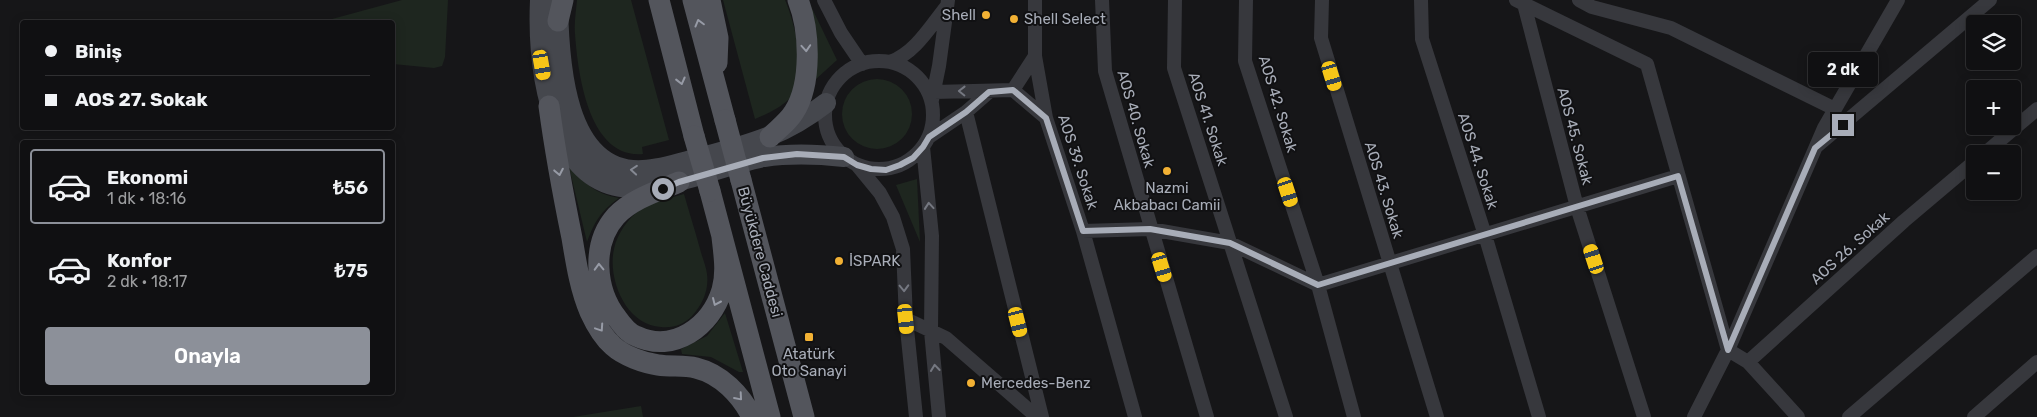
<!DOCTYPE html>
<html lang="tr">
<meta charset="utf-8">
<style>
:root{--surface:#101012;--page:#19191b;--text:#f1f3f6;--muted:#9c9d9f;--line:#303032;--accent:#8c9099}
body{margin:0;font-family:Rubik,sans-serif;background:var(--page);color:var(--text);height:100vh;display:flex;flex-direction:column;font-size:19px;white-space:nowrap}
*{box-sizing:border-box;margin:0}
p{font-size:16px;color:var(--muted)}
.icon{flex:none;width:28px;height:28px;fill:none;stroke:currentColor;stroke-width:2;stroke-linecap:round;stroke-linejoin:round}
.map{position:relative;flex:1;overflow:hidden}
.details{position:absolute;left:20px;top:140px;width:375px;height:255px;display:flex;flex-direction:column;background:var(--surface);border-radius:5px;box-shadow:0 2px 12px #0003,0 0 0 1px var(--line)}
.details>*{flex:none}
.guide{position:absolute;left:20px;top:20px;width:375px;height:110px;border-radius:5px;box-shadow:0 2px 12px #0003,0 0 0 1px var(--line);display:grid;align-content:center;height:110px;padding:0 25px;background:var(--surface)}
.controls{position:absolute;left:1966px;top:15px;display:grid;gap:10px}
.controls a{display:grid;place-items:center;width:55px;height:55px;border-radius:5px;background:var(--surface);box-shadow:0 2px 12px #0003,0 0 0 1px var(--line);font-size:25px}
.end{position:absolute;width:22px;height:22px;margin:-11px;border:6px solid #a8adb8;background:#111;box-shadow:0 0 0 2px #111}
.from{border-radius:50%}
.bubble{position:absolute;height:35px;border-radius:5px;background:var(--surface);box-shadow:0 2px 12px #0003,0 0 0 1px var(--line);font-size:16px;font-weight:600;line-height:35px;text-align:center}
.car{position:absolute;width:15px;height:30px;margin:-15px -8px;border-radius:6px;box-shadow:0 0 4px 1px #0007;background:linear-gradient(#f5c518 24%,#345 0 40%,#f5c518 0 76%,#345 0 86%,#f5c518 0)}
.guide b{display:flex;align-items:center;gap:18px;height:48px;font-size:19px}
.guide b+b{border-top:1px solid var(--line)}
.guide i{width:12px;height:12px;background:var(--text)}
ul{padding:9px 0 0;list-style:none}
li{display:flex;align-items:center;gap:15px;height:75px;margin:0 10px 8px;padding:0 15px;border:2px solid transparent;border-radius:5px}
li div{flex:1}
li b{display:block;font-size:19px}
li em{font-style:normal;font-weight:600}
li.active{border-color:var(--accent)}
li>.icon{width:45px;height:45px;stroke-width:1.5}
.action{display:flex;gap:10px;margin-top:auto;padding:10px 25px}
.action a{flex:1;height:58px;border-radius:5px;background:var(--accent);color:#fff;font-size:20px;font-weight:600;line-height:58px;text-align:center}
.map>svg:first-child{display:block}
</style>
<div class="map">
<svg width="2037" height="417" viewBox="0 0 2037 417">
<rect width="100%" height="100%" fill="#161618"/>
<path fill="#1e261f" d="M402,0h46l-3,57 -3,9 -8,2 -41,-4 -1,-42h-71z
M577,0h54l38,140 -27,7 1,7c-54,5 -65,-79 -68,-120 -1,-11 1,-23 2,-34z
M723,0h62c10,23 24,78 4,99 -9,9 -22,15 -34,20z
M809,2l28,58 -22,20z
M842 114a35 35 0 1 1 70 0a35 35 0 1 1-70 0Z
M569,167c18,17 24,26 50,31 -19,14 -24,23 -32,44z
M917,179l3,63 -24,-57z
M684,194c5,18 11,36 16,55 2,8 6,17 7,25 2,16 -4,30 -15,42 -9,9 -18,12 -31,11 -34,-1 -54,-47 -47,-78 3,-15 14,-31 27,-40 13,-8 29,-11 43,-15z
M725,313l18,59h-4l-28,-15 -29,-3 -1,-5 26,-13z
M641,406l2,11h-70z"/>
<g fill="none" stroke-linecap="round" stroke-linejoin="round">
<path stroke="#37383d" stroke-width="14" d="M824,0l17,33 21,31
M1035,0v56l11,62 37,113 52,186
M1102,0l3,71 102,346
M1175,0l-1,68 112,349
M1246,0l-1,61 73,224 36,132
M1322,0l-1,38 116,379
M1421,0l1,39 63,196 54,182
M1516,0l131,64 81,286 20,12 50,55
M1579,0l13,7 79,21 164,81
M1524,4l53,203 67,210
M825 115a54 54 0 1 1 108 0a54 54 0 1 1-108 0Z
M890,62c25,-9 40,-35 56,-55
M1013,90l22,-34
M934,92l79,-2 33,28
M932,100l7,-34 9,-66
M966,112l76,305
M929,137l37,-25 23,-20
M1817,146l173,-146
M923,147l9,89 -1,95 8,86
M1984,154l53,-45
M857,165l23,28 13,24 10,32 3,70 10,98
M1083,231l67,-2 80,14 88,42 360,-109
M906,319l40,19 91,79
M1748,362l156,-141 71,-60
M1694,417l34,-67 96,-222 74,-128
M1849,417l188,-161
M1974,417l63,-55"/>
<path stroke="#45474d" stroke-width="20" d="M540,0c-2,45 2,89 19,131 42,101 131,40 205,26 27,-4 53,-3 80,0
M558,5c1,55 6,170 85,165 21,-1 42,-9 63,-14 48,-13 80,-22 120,-53"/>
<path stroke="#53555c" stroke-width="21" d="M659,0l35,136
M693,0l32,120
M710,0l8,38 -1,25
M558,21l5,-21
M549,106c6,45 14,88 23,132 4,24 8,51 18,74 5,11 14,26 23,34 11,10 31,17 45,19 13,2 26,0 38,3 25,6 45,27 56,49
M770,137c8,-8 18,-15 24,-25 18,-28 16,-82 4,-112
M741,180l63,237
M679,182c-21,9 -47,17 -63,34 -25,28 -21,74 1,102 5,7 11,15 19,18 38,18 75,-10 86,-46 5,-17 2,-35 0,-53
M710,191l60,226"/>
<path stroke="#53555c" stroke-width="21" d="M725,120l16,60
M694,136l16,55"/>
</g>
<defs><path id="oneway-chevron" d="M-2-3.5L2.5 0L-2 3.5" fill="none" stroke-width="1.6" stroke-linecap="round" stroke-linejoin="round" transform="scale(1.25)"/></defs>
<g stroke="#979ba6">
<use href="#oneway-chevron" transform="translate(699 23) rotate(-105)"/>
<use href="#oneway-chevron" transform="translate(806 48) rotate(86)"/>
<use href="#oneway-chevron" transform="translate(681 81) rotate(76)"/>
<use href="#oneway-chevron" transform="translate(559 172) rotate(79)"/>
<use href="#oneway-chevron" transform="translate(599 267) rotate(-92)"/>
<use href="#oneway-chevron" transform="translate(716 302) rotate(114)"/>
<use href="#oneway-chevron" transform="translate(600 328) rotate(56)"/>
<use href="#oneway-chevron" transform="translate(739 397) rotate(49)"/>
</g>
<g stroke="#757881">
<use href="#oneway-chevron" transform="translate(962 91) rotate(-179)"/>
<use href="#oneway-chevron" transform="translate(929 206) rotate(-95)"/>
<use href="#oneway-chevron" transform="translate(904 288) rotate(88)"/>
<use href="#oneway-chevron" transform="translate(935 368) rotate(-96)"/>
</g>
<use stroke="#858993" href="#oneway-chevron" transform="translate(634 170) rotate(-175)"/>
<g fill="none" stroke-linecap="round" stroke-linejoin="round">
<path stroke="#a8adb8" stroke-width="6" d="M663,189l16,-7 84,-24 34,-4 47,3 13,8 14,4 15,1 14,-5 13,-7 10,-11 6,-10 37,-25 23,-20 24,-2 33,28 37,113 67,-2 80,14 88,42 360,-109 50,174 87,-202 28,-23"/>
</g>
<g fill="#f2b134" stroke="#111113" stroke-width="2">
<circle cx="986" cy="15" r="5"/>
<circle cx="1014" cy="19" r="5"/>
<circle cx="1167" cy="171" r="5"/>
<circle cx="839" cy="261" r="5"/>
<rect x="804" y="332" width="10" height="10" rx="2.5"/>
<circle cx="971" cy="383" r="5"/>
</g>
<g text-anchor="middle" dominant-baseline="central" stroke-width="4" stroke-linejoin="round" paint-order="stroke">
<g font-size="15" fill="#a8adb8" stroke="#111113" text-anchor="start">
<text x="976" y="15" text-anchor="end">Shell</text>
<text x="1024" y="19">Shell Select</text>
<text x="1167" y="188" text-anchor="middle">Nazmi<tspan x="1167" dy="17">Akbabacı Camii</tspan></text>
<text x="849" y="261">İSPARK</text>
<text x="809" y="354" text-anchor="middle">Atatürk<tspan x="809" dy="17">Oto Sanayi</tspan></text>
<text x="981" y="383">Mercedes-Benz</text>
</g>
<g font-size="15" fill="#a8adb8" stroke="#111113">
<text transform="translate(1278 104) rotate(73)">AOS 42. Sokak</text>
<text transform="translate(1136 119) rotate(74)">AOS 40. Sokak</text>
<text transform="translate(1208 119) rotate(72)">AOS 41. Sokak</text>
<text transform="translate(1575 136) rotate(75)">AOS 45. Sokak</text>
<text transform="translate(1478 161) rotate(72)">AOS 44. Sokak</text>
<text transform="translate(1078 162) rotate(72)">AOS 39. Sokak</text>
<text transform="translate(1384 190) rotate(73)">AOS 43. Sokak</text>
<text transform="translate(1850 248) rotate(-42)">AOS 26. Sokak</text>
<text transform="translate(760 252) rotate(75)">Büyükdere Caddesi</text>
</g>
</g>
</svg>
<div class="controls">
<a><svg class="icon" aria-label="layers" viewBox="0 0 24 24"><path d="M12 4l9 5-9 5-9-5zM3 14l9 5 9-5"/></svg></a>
<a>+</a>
<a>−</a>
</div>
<i class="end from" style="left:663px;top:189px"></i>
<i class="end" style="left:1843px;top:125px"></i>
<div class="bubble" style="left:1808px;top:52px;width:70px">2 dk</div>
<i class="car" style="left:542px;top:65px;rotate:170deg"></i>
<i class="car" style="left:1332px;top:76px;rotate:163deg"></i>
<i class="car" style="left:1288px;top:192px;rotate:162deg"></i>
<i class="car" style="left:1594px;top:259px;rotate:342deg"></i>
<i class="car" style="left:1162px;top:267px;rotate:163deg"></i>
<i class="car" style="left:906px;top:319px;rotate:174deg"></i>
<i class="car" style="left:1018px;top:322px;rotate:166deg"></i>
<div class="guide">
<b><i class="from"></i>Biniş</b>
<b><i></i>AOS 27. Sokak</b>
</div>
<section class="details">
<ul>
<li class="active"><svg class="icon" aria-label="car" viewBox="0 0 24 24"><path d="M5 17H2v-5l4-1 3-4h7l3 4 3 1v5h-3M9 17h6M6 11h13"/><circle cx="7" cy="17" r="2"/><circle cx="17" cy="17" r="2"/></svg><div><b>Ekonomi</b><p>1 dk · 18:16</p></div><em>₺56</em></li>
<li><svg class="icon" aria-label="car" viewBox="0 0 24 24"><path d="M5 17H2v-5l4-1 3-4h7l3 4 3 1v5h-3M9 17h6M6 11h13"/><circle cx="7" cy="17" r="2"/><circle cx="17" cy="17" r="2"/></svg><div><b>Konfor</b><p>2 dk · 18:17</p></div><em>₺75</em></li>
</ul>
<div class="action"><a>Onayla</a></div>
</section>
</div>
